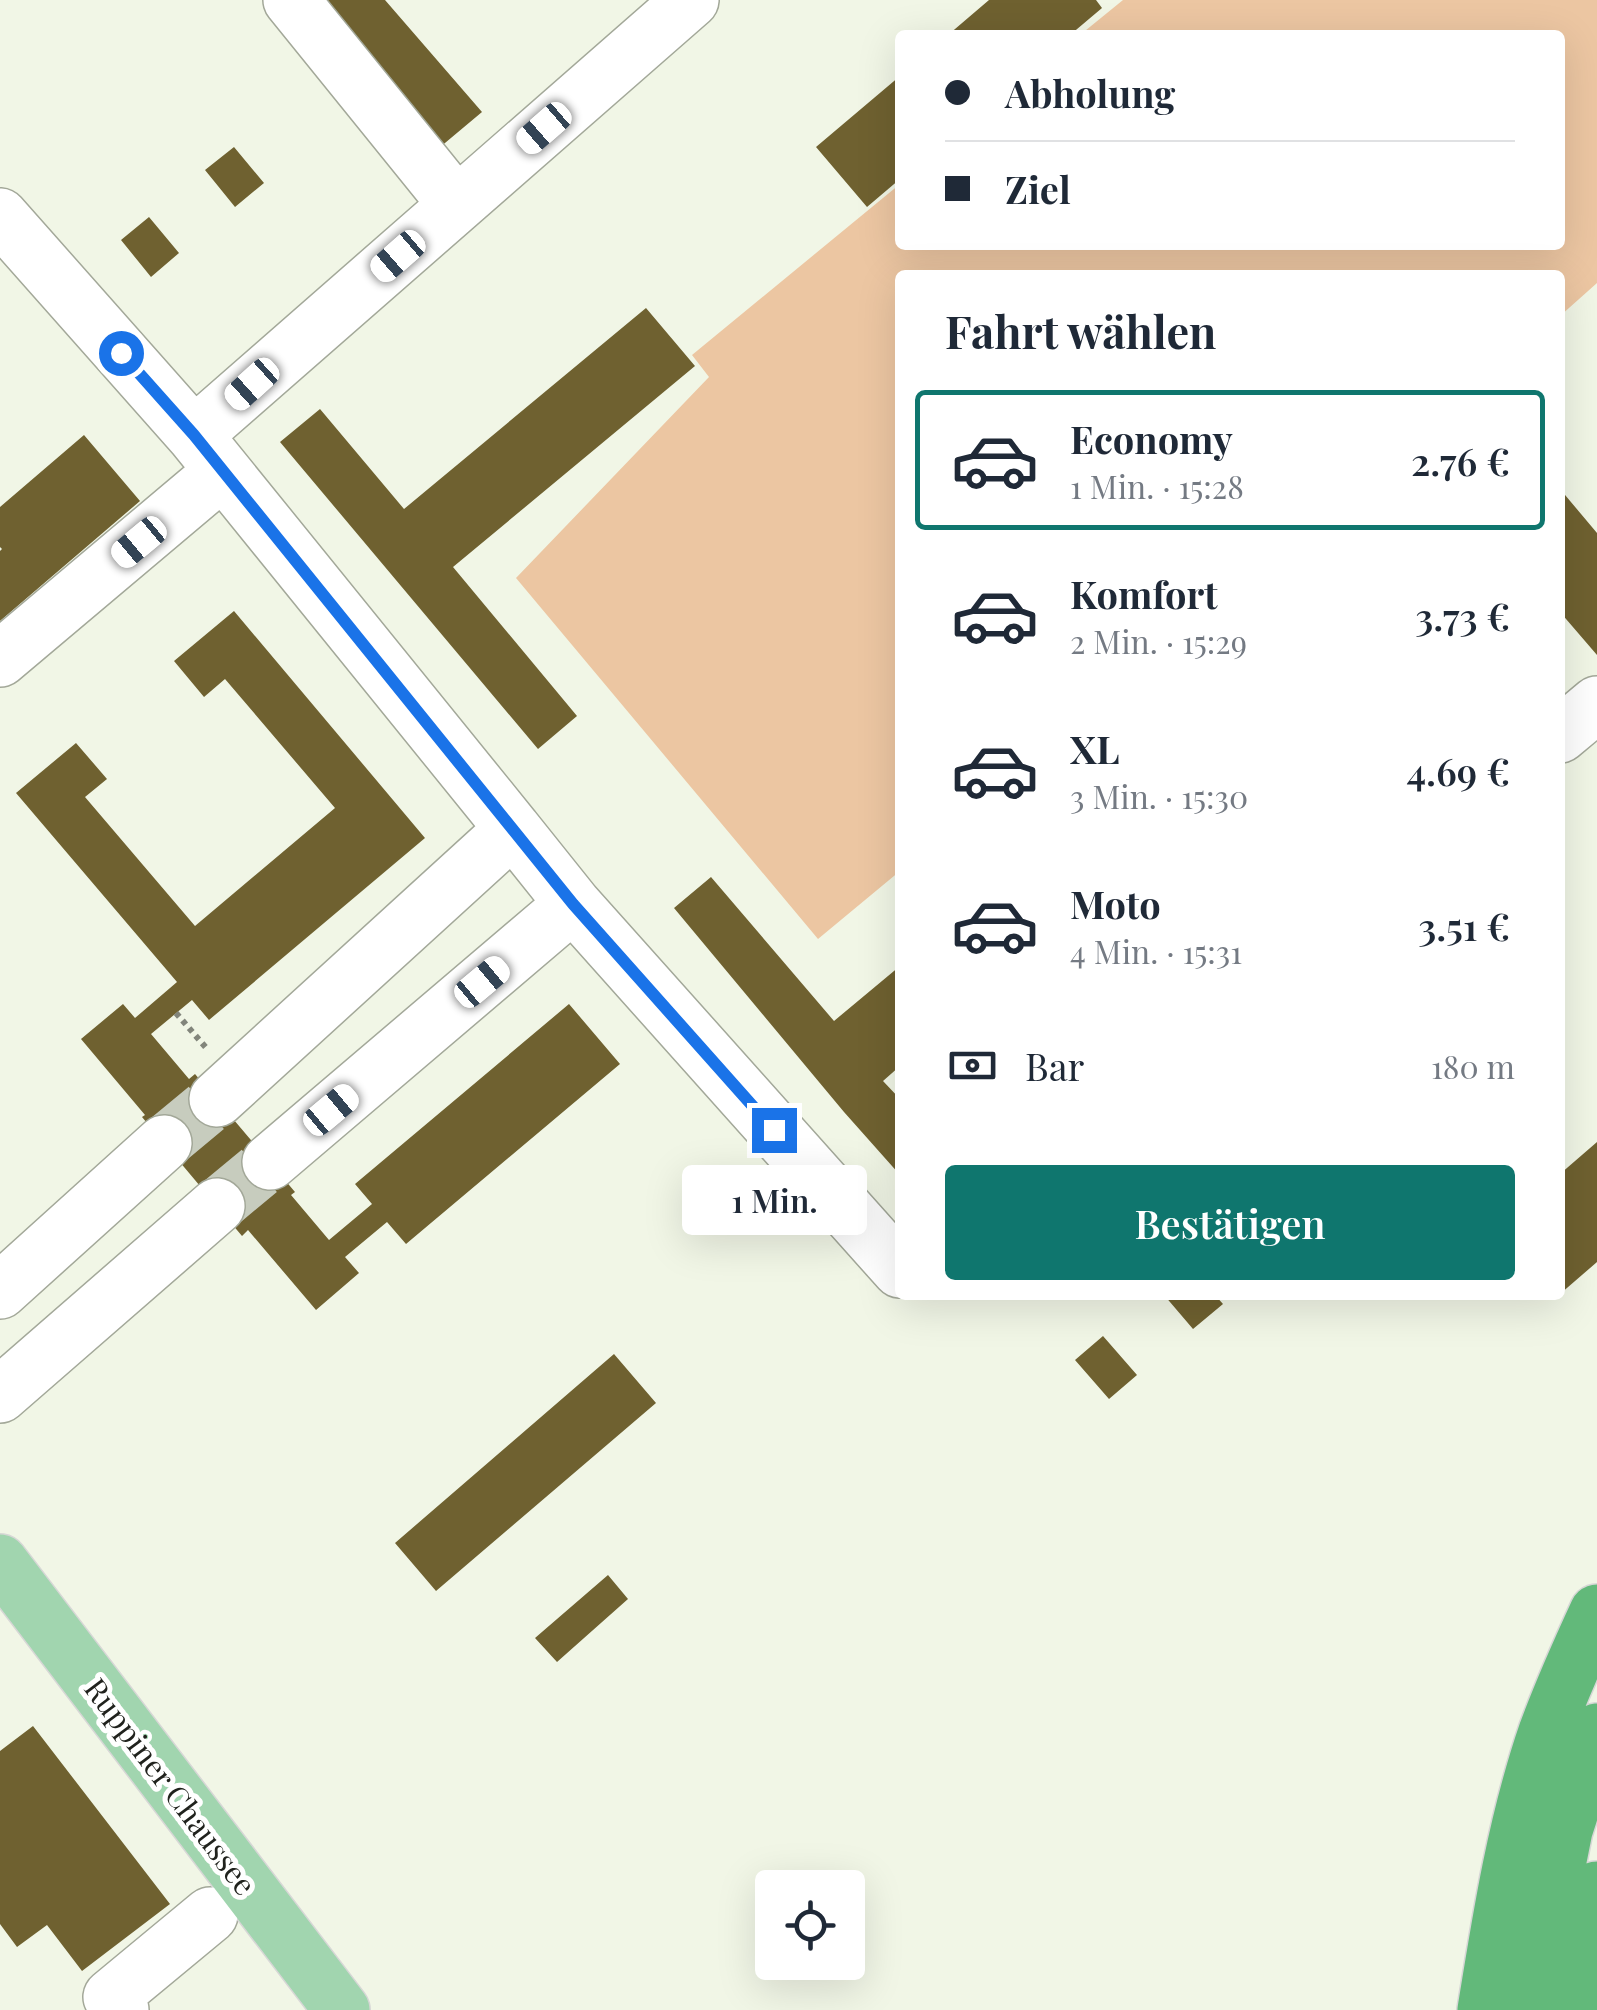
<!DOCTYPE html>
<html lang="de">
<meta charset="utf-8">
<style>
:root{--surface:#fff;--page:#f6f6f7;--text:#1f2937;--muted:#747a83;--line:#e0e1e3;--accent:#0f766e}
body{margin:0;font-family:"Playfair Display",serif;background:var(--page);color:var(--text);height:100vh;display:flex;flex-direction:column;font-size:38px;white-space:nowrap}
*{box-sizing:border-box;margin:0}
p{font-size:32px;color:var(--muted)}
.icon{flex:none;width:55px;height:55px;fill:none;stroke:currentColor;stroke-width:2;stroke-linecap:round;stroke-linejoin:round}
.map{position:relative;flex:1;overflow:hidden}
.sheet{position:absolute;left:895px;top:270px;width:670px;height:1030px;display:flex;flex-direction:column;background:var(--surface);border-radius:10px;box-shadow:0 10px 40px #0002}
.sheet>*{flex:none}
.top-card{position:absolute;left:895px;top:30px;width:670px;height:220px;border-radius:10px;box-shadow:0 10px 40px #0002;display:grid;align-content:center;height:220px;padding:0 50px;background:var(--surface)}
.buttons{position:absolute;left:755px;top:1870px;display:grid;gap:20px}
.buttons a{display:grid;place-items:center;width:110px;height:110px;border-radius:10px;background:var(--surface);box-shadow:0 10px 40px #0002;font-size:50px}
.end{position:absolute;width:45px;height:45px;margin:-22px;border:12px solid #1a73e8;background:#fff;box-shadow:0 0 0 5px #fff}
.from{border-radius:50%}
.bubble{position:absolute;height:70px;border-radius:10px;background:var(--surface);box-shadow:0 10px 40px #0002;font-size:32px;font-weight:600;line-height:70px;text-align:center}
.car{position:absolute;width:30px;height:60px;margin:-30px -15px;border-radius:12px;box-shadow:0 0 8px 2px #0007;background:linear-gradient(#fff 24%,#345 0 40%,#fff 0 76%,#345 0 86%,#fff 0)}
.top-card b{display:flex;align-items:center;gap:35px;height:95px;font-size:38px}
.top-card b+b{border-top:2px solid var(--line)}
.top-card i{width:25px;height:25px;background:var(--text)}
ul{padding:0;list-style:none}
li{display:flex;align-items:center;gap:30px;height:140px;margin:0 20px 15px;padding:0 30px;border:5px solid transparent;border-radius:10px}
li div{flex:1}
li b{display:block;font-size:38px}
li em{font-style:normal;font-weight:600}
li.on{border-color:var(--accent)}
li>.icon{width:90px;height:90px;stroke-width:1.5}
h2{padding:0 50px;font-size:45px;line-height:120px}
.pay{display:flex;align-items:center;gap:25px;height:110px;padding:0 50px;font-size:38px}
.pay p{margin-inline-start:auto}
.button{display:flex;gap:20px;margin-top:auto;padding:20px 50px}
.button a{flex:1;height:115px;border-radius:10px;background:var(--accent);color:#fff;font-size:40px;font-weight:600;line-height:115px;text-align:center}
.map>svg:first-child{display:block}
</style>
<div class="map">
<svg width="1597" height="2010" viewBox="0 0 1597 2010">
<rect width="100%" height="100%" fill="#f1f6e6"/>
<path fill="#ecc6a2" d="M1123,0h474v283l-37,33v-41h-660v596l-82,68 -302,-361 193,-201 -17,-22 208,-171v61h660v-210h-480z"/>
<path fill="#6f6130" d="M312,0h73l97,112 -43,36z
M989,0h107l6,8 -32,27h-122z
M900,76v103l-33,28 -51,-60z
M234,147l30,36 -29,24 -30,-37z
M149,217l30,36 -28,24 -30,-37z
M646,308l49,58 -242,201 124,149 -39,33 -258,-307 40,-33 84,100z
M84,435l56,66 -140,120v-70l2,-2 -2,-2v-40z
M1560,489l37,44v122l-37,-43z
M234,611l191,227 -216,182 -17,-20 -41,34 38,45 6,-5 100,118 -4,3 38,45 43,-36 -17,-20 214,-180 51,60 -214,180 -19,-22 -42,35 14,16 -43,37 -68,-80 -6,6 -100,-119 3,-2 -64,-76 42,-35 12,14 42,-36 -161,-189 60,-50 31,36 -22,18 110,129 140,-118 -110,-129 -21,18 -30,-36z
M711,877l123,144 66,-55v100l-17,15 17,18v76l-56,-63 -170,-204z
M1597,1142v120l-37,32v-120z
M1164,1295h51l8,9 -30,25z
M1103,1336l34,39 -28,24 -34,-39z
M614,1354l42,49 -220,188 -41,-48z
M608,1575l20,24 -71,63 -22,-24z
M33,1726l137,178 -88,67 -35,-46 -30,22 -17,-23v-173z"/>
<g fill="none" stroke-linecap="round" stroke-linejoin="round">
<path stroke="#c7ccbe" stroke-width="55" stroke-dasharray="55 28" stroke-linecap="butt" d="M164,1143l53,-44
M217,1206l53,-44"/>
<g stroke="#a3a899" stroke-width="58">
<path id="minor" d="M291,0l165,204
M0,216l194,219
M0,659l223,-188
M1560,735l37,-31
M513,829l60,75
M217,1099l296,-270 -319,-394 497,-435
M270,1162l303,-258 327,366
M0,1291l164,-148
M0,1395l217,-189
M121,2010l-10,-13 99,-82"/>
</g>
<g stroke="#d7d7d6" stroke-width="58">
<path id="major" d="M0,1562l342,448"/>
</g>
<g stroke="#d7d7d6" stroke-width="58">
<path id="highway" d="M1485,2010c15,-93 30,-188 61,-278 15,-41 33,-81 51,-120
M1536,2010l8,-75 21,-105 32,-99
M1579,2010l9,-73 9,-48"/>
</g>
<path stroke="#82857b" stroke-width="6" stroke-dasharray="5 5" stroke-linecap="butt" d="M176,1013l32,37"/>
<use href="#minor" stroke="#fff" stroke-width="55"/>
<use href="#major" stroke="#a1d5af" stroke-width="55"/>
<use href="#highway" stroke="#62b97a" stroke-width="55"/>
</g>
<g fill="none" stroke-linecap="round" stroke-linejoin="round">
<path stroke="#1a73e8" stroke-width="12" d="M121,353l73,82 379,469 201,226"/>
</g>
<g text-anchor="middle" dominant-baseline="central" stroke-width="10" stroke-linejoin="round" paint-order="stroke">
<g font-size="30" fill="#20221d" stroke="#fff">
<text transform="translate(171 1786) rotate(53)">Ruppiner Chaussee</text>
</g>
</g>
</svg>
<div class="buttons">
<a><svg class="icon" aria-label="locate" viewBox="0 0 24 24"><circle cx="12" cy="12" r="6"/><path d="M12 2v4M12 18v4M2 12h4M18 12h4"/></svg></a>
</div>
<i class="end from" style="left:121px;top:353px"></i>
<i class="end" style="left:774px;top:1130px"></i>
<div class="bubble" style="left:682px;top:1165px;width:185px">1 Min.</div>
<i class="car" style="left:544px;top:128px;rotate:229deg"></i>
<i class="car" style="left:398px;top:256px;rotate:229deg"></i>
<i class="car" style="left:252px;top:384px;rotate:228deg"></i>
<i class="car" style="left:139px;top:542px;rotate:230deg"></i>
<i class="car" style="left:482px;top:982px;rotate:50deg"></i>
<i class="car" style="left:331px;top:1110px;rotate:50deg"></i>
<div class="top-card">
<b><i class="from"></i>Abholung</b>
<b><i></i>Ziel</b>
</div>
<section class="sheet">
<h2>Fahrt wählen</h2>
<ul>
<li class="on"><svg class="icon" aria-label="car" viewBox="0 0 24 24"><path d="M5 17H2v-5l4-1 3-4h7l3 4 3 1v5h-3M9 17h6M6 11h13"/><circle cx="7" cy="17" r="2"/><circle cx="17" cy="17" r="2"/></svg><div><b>Economy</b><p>1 Min. · 15:28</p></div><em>2.76 €</em></li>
<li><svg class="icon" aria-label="car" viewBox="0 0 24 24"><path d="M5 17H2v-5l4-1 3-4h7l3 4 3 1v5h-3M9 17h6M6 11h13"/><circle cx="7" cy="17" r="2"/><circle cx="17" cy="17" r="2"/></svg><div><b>Komfort</b><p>2 Min. · 15:29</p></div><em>3.73 €</em></li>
<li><svg class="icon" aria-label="car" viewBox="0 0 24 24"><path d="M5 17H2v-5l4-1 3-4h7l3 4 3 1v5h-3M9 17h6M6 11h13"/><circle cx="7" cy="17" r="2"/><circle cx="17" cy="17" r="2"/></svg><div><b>XL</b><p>3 Min. · 15:30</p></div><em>4.69 €</em></li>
<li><svg class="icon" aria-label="car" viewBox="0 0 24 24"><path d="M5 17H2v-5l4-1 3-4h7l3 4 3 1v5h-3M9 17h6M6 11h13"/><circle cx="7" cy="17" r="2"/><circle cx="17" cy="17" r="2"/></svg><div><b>Moto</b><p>4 Min. · 15:31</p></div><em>3.51 €</em></li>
</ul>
<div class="pay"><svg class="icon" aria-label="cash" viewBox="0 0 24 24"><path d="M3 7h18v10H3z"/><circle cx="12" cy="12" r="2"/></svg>Bar<p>180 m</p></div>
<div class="button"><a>Bestätigen</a></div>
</section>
</div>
